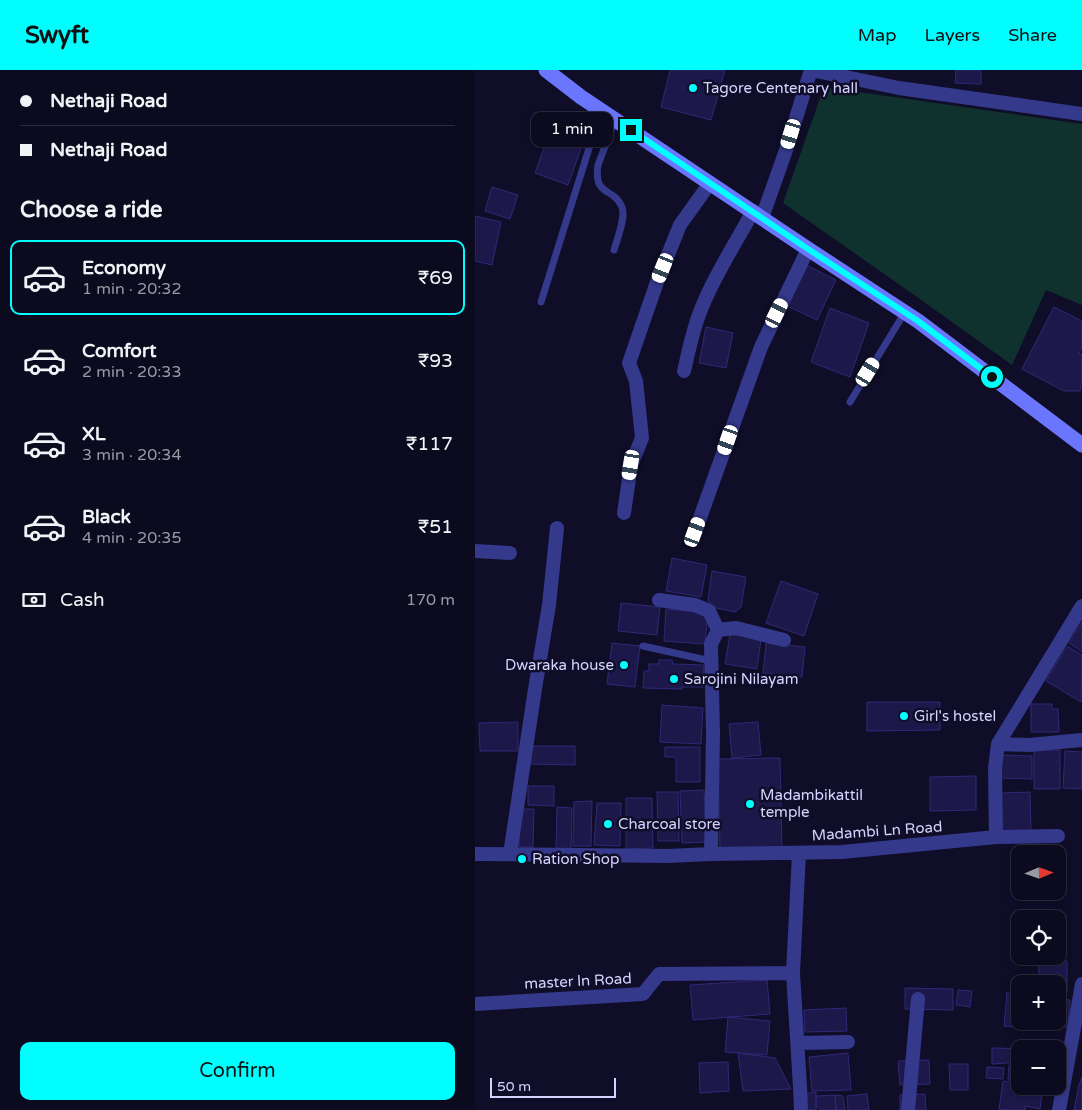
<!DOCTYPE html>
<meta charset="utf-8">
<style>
:root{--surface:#0b0a1e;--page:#141327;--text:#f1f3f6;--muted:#9a9aa4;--line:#2b2b3c;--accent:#00feff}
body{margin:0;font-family:"Varela Round",sans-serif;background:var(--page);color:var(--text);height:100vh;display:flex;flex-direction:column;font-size:19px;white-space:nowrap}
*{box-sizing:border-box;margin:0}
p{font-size:16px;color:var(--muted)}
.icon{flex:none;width:28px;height:28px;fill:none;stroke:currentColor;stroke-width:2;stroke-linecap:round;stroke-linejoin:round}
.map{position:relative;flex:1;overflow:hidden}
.side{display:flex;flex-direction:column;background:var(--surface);width:475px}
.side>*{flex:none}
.banner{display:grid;align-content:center;height:110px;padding:0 20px;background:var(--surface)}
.needle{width:32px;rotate:88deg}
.controls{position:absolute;left:536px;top:775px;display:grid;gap:10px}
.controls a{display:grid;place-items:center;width:55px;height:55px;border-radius:10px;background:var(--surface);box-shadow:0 2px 8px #0003,0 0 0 1px var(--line);font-size:25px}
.scale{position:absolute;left:15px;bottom:12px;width:126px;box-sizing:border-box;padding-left:5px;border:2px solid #d5d4ff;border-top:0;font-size:14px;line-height:18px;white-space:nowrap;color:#d5d4ff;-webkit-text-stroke:4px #0f0d28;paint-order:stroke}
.end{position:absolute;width:22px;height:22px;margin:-11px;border:6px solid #00feff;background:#111;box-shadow:0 0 0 2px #111}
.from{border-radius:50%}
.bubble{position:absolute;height:35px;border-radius:10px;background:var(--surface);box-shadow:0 2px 8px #0003,0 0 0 1px var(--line);font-size:16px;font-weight:600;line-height:35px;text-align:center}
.car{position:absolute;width:15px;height:30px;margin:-15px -8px;border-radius:6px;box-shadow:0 0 4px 1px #0007;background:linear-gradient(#fff 24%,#345 0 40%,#fff 0 76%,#345 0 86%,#fff 0)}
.banner b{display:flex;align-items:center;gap:18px;height:48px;font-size:19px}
.banner b+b{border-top:1px solid var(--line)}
.banner i{width:12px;height:12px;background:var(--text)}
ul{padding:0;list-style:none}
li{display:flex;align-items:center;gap:15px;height:75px;margin:0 10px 8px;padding:0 10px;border:2px solid transparent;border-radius:10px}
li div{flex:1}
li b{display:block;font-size:19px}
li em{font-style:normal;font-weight:600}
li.active{border-color:var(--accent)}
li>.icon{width:45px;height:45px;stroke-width:1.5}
h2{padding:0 20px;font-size:22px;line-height:60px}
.pay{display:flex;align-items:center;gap:12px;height:55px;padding:0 20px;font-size:19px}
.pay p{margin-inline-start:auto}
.cta{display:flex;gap:10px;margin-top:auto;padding:10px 20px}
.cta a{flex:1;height:58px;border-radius:10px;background:var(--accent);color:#111;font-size:20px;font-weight:600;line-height:58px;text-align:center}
header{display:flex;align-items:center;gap:30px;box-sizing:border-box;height:70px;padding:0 25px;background:var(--accent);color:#111}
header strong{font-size:24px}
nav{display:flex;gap:28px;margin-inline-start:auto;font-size:18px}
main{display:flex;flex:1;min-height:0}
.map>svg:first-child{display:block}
</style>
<header>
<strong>Swyft</strong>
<nav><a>Map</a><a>Layers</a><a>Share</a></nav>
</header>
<main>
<section class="side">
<div class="banner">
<b><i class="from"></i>Nethaji Road</b>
<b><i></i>Nethaji Road</b>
</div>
<h2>Choose a ride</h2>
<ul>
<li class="active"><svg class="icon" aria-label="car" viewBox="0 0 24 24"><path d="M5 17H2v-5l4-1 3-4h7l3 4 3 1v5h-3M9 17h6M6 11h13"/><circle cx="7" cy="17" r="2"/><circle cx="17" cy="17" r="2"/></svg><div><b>Economy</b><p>1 min · 20:32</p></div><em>₹69</em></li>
<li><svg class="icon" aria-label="car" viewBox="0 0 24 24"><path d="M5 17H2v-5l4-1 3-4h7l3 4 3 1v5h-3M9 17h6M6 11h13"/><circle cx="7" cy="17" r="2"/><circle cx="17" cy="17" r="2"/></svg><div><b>Comfort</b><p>2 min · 20:33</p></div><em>₹93</em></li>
<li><svg class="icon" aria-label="car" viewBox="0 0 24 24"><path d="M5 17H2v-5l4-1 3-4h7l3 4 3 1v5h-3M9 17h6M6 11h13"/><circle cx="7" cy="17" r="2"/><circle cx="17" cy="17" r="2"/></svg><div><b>XL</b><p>3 min · 20:34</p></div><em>₹117</em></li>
<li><svg class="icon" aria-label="car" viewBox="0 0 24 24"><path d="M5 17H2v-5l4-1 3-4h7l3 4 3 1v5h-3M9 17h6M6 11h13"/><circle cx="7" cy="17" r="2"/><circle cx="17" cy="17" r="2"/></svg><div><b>Black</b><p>4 min · 20:35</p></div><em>₹51</em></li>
</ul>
<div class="pay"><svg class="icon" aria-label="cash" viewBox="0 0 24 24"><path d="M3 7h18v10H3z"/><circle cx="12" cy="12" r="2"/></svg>Cash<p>170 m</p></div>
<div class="cta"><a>Confirm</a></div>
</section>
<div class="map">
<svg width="607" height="1040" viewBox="0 0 607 1040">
<rect width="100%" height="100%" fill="#0f0d28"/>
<path fill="#10322e" d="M349,17l258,37v181l-36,-15 -34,75 -95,-68 -134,-94z"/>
<path fill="#1d184a" stroke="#302878" d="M195,0h55l-14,50 -50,-13z
M481,0h25v14l-26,-1z
M77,55l33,12 -17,48 -33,-12z
M17,117l26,8 -8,24 -25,-8z
M0,146l26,6 -9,43 -17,-4z
M331,195l30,15 -19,40 -30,-14z
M579,237l28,14v25l-3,8h3v25l-2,12h-16l-42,-22z
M355,238l39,15 -19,54 -39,-15z
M231,257l27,6 -7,35 -27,-5z
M197,488l35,7 -6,32 -35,-6z
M237,501l34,6 -5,30 -6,5 -23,-5 -4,-7z
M306,511l37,13 -14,42 -38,-13z
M146,533l39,4 -3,28 -39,-4z
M191,539l42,4 -3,31 -41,-3z
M607,552v30l-13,-9z
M255,564l31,5 -4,30 -32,-5z
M137,573l28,3 -5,41 -28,-3z
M291,573l39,4 -3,30 -39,-4z
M592,576l15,9 -1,47 -35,-21z
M184,590h13l1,4 31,1 -1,22h-21v2l-39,-1 1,-17h5v-7h10z
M392,632h73v28l-73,1z
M556,634h21v5h6l1,23h-28z
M187,635l41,3 -2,36 -41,-2z
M43,652v29h-38l-1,-28z
M283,652l3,33 -29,3 -3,-34z
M55,676h45v19l-45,-1z
M190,677h35v35h-24v-25h-11z
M559,680h26v39h-26z
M590,681l17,1v37l-19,-1z
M527,685l30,1v23l-31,-1z
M305,688l2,91 -62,1 -2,-91z
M501,706v34l-46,1v-34z
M53,716h26v20l-26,-1z
M229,720l3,52 -25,1 -2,-52z
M182,722h21l1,49h-21z
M555,722l1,39 -29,1 -1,-39z
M151,728h26l1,50 -27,1z
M117,731l-1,45h-18l1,-44z
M122,733h24l-1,43 -26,-1z
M82,737l15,1 -1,42h-15z
M44,739h15l-1,38h-14z
M564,891h28v31h-10v-8h-18z
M292,910l3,34 -77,6 -3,-35z
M430,918l48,1v21l-48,-1z
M483,920l14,1 -2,16 -14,-2z
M532,922l13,1v28h8l-1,7 -23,-2z
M582,929l13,1 -2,27 -35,-2v-4h24z
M371,938l1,23 -42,1 -1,-22z
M253,947l42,4 -3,34 -42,-3z
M517,978l42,1h-14v15l-12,-1 -16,1z
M263,983l37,5 16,31 -48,2z
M373,983l3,37 -39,1 -3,-34z
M454,990l1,24 -30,1 -2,-24z
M253,992l1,29 -29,2 -1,-30z
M474,994h19v26h-18z
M534,995l11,1v15l-12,-1z
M512,997l17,1 -1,11 -17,-1z
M607,1007v33h-8l5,-25z
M528,1011l17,3v2l23,1 -3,22 -15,-3v4h-16l-10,-1z
M341,1022v18h-10l-2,-16z
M392,1024l2,16h-21l-1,-14z
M450,1024l1,16h-26v-15z
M360,1025l8,1 2,14h-9z
M360,1025l1,15h-15l-5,-4v-10z"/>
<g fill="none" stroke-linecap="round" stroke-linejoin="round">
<path stroke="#34398b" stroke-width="7" d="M139,180c3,-11 12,-32 8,-43 -8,-20 -29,-10 -24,-42l17,-45
M66,232l60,-192
M375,332l55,-90
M168,576l68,15"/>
<path stroke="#34398b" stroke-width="14" d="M287,148l24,-68 25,-80 88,18 183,26
M209,301c5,-21 9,-43 18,-64 13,-33 34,-64 51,-96
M149,443l7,-48 11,-27 -6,-57 -7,-18 28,-81 23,-57 30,-42
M220,462l66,-185 47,-98
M0,481l35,2
M184,530l36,5 14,6 9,19
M523,674l31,1 53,-5
M521,767l62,-1
M324,783l-6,120 7,114 1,23
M0,784l193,2 43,-2 131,-2 154,-15 -1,-69 3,-24 84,-138
M35,784l25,-165 14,-84 8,-77
M236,784l2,-121 -2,-89 7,-14 18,-2 48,12
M0,934l168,-10 16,-20 134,-1
M323,973l50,-1
M433,1040l10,-111
M584,1040l23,-126"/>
<path stroke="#6b76ff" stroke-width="15" d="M71,0l35,27 227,152 110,72 164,124"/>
</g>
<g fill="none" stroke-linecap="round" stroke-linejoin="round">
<path stroke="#00feff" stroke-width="6" d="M156,60l177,119 110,72 74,56"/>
</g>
<g fill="#00feff" stroke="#0f0d28" stroke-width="2">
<circle cx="218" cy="18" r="5"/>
<circle cx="149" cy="595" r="5"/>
<circle cx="199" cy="609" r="5"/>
<circle cx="429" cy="646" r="5"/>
<circle cx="275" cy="734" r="5"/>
<circle cx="133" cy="754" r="5"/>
<circle cx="47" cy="789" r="5"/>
</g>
<g text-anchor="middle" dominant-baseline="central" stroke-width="5" stroke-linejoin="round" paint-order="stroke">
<g font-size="15" fill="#d5d4ff" stroke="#0f0d28" text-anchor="start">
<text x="228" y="18">Tagore Centenary hall</text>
<text x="139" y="595" text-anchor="end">Dwaraka house</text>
<text x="209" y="609">Sarojini Nilayam</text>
<text x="439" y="646">Girl's hostel</text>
<text x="285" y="725">Madambikattil<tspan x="285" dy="17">temple</tspan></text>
<text x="143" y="754">Charcoal store</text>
<text x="57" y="789">Ration Shop</text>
</g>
<g font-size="15" fill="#d5d4ff" stroke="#0f0d28">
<text transform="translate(402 761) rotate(-4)">Madambi Ln Road</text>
<text transform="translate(103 911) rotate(-3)">master ln Road</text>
</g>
</g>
</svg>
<div class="controls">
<a><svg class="needle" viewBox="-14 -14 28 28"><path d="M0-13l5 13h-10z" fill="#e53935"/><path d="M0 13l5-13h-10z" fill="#9a9aa4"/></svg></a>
<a><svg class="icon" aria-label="locate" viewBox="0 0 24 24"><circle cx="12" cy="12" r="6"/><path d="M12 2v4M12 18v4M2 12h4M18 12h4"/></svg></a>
<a>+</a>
<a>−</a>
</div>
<div class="scale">50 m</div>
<i class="end from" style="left:517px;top:307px"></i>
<i class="end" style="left:156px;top:60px"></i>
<div class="bubble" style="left:56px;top:42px;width:82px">1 min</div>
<i class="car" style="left:316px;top:64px;rotate:197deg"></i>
<i class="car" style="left:188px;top:198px;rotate:202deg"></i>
<i class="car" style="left:302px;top:243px;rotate:26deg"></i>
<i class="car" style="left:393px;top:302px;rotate:31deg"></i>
<i class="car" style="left:253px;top:370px;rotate:199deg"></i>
<i class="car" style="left:156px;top:395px;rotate:189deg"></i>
<i class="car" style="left:220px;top:462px;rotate:20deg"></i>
</div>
</main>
